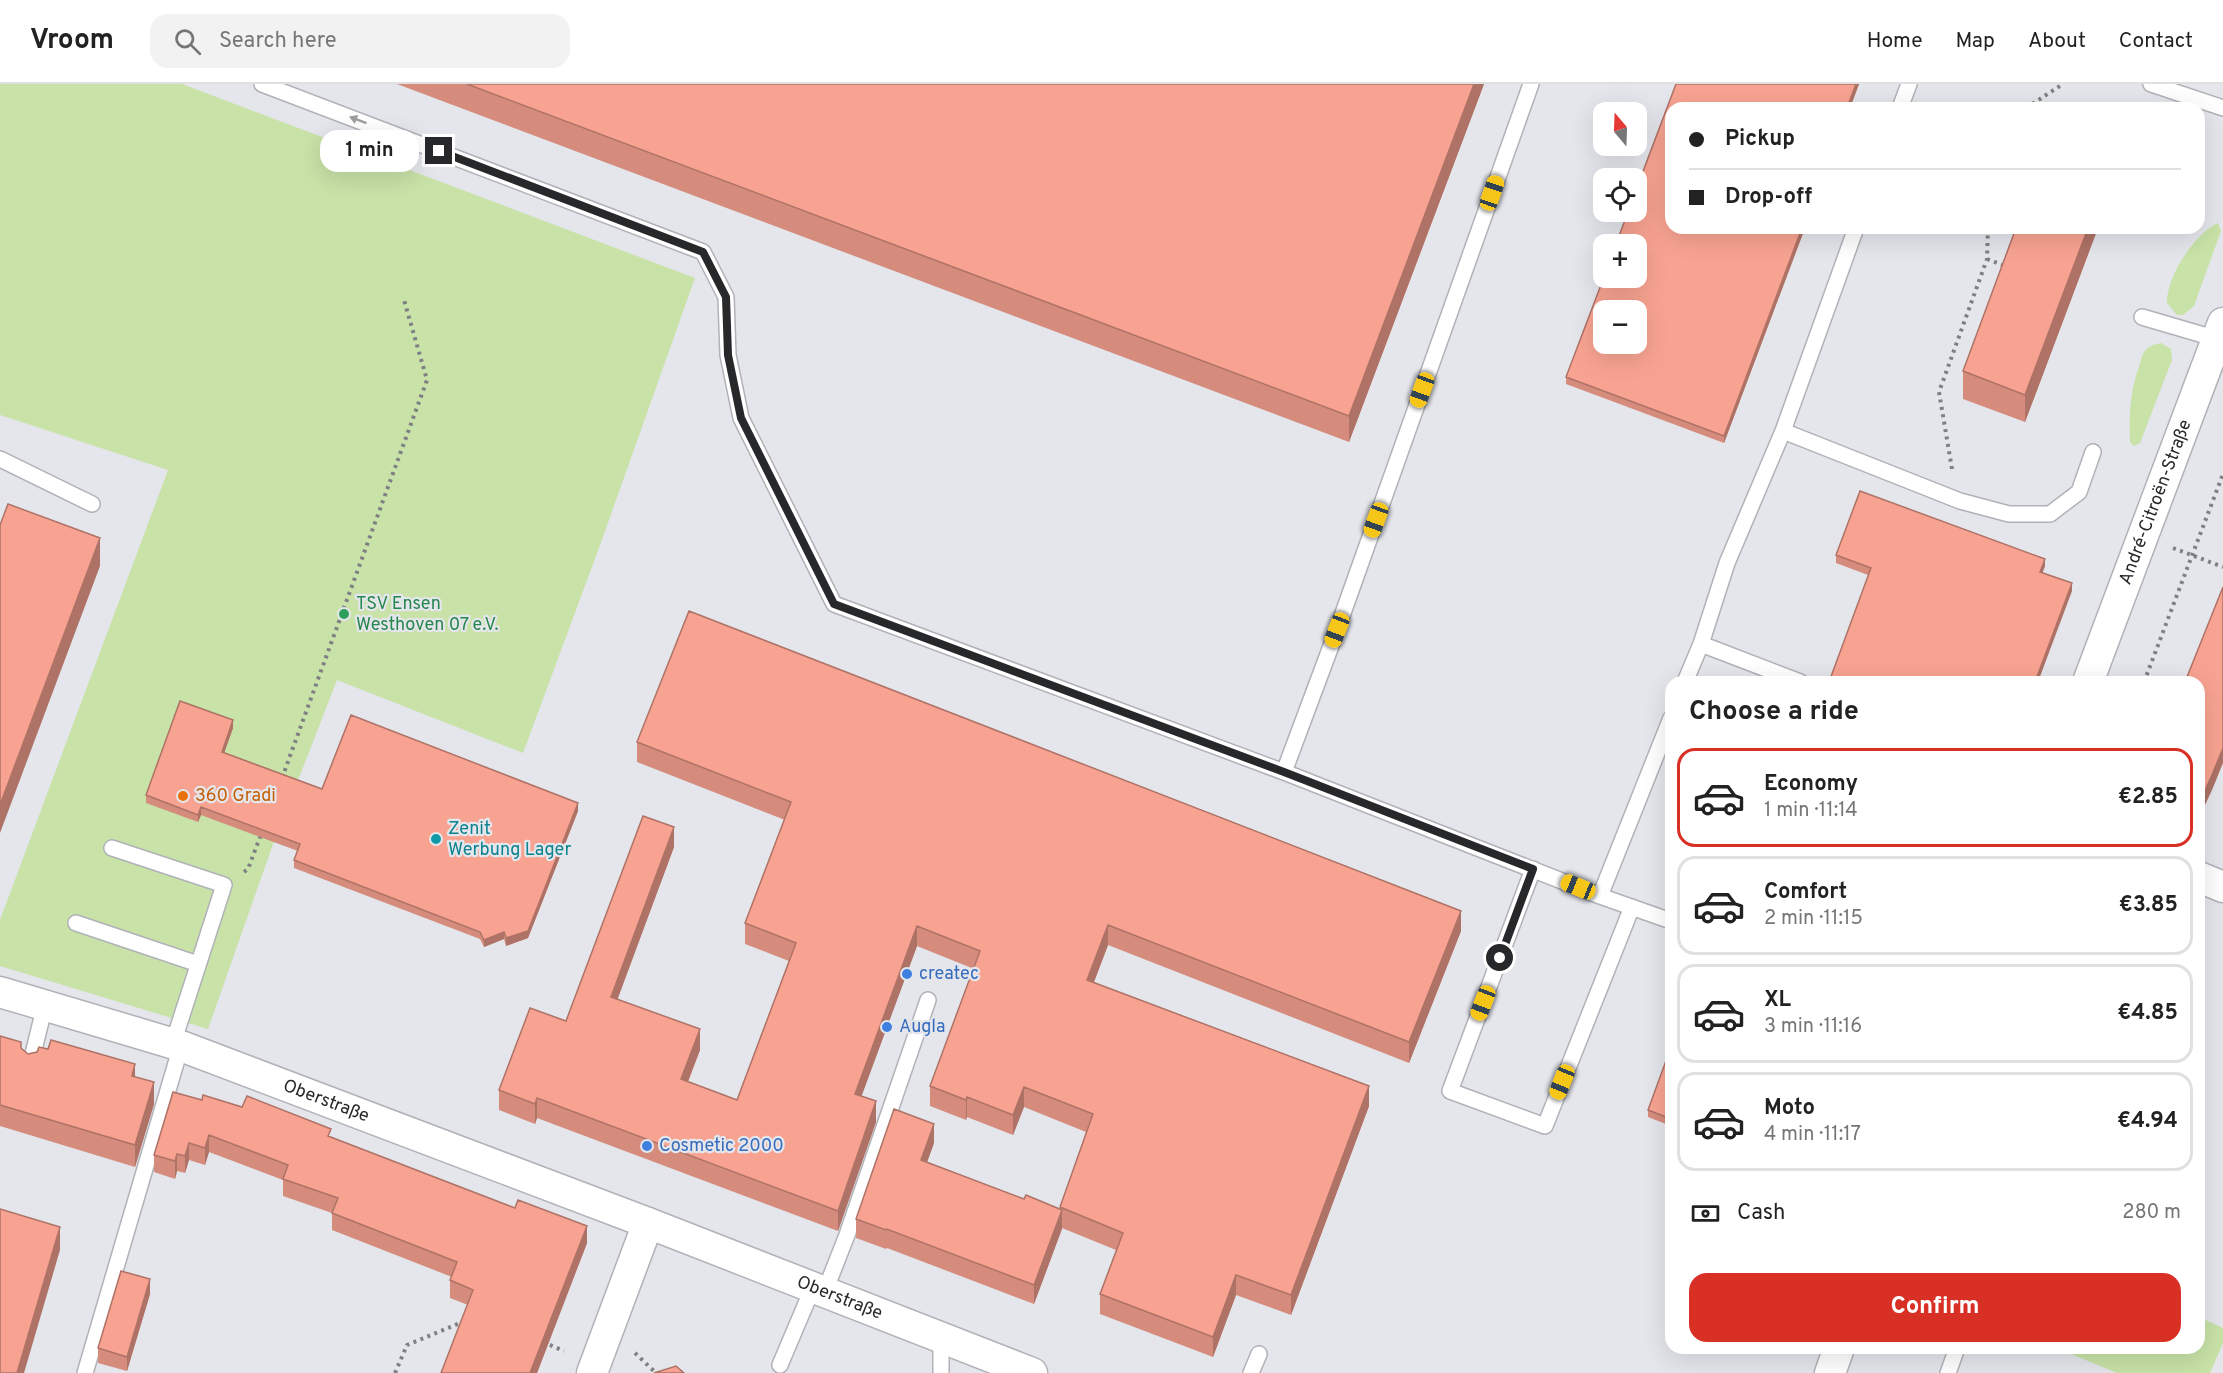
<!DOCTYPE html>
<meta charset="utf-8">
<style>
:root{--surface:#fff;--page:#f2f2f2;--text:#222;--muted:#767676;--line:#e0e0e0;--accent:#d93025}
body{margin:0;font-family:Overpass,sans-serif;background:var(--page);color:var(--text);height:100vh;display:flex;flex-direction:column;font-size:22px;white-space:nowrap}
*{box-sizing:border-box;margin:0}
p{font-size:20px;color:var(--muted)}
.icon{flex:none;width:33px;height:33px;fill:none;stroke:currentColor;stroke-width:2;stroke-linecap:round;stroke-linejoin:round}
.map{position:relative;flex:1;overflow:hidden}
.panel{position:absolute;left:1665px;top:592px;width:540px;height:678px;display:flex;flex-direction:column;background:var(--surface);border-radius:18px;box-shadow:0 6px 24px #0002}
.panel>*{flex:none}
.guide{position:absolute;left:1665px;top:18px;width:540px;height:132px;border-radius:18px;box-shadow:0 6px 24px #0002;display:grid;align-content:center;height:132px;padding:0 24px;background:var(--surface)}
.needle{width:39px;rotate:341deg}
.buttons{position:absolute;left:1593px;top:18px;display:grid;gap:12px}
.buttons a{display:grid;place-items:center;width:54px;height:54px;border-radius:12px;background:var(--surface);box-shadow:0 6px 24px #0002;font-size:30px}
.end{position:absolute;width:27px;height:27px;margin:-14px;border:8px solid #27282a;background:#fff;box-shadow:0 0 0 3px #fff}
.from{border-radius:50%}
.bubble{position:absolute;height:42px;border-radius:18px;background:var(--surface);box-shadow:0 6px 24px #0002;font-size:20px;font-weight:700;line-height:42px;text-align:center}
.car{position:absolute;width:18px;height:36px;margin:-18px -9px;border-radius:8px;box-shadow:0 0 4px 2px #0007;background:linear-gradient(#f5c518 24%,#345 0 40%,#f5c518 0 76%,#345 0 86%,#f5c518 0)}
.guide b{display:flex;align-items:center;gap:21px;height:57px;font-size:22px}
.guide b+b{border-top:2px solid var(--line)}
.guide i{width:15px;height:15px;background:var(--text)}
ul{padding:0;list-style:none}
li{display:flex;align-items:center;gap:18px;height:99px;margin:0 12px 9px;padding:0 12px;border:3px solid var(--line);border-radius:18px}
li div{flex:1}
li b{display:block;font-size:22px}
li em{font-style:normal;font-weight:700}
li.on{border-color:var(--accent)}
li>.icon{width:54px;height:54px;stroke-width:1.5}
h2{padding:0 24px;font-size:27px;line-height:72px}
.pay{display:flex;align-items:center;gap:15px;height:66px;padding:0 24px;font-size:22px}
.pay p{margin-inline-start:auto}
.cta{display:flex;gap:12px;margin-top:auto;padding:12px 24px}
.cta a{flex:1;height:69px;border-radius:18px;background:var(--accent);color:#fff;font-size:24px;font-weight:700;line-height:69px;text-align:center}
header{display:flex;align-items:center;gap:36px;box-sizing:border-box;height:84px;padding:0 30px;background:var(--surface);border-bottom:2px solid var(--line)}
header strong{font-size:28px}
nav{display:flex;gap:33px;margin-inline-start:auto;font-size:21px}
.search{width:420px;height:54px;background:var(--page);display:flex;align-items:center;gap:15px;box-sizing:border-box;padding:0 21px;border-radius:18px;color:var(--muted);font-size:22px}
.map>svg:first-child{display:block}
</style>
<header>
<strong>Vroom</strong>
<div class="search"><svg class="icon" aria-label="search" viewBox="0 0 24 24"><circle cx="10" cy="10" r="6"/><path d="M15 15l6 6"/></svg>Search here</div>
<nav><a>Home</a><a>Map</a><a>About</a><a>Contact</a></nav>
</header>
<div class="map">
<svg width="2223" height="1289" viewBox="0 0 2223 1289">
<rect width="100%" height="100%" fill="#e4e6ec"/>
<path fill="#c8e2a7" d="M0,0h182l513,194 -96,270 -76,205 -186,-73 -66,170 -63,179 -208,-63v-46l168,-450 -168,-55z
M2218,139l3,8 -27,75 -11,9h-6l-10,-12c-1,-26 28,-70 51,-80z
M2161,259l10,6 1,11 -32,83 -6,3 -4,-4c-1,-28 0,-52 10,-78 1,-4 2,-10 5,-13 3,-5 11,-7 16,-8z
M2199,1233l24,11v15l-13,30h-93l-58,-24 140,-1z"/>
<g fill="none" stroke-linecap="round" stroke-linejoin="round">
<g stroke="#b0b2b8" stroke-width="18">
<path id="service" d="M262,0l441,168 23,45 2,58 13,63 93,186 450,168 316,124 71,-178
M2151,0l72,24
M1900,24l9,-24
M1856,144l-73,203 177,70 49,13h41l29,-22 14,-40
M2142,233l75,22
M0,375l92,45
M1701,560l26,-81 56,-132
M1685,598l16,-38 99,38
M1284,688l53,-142 194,-546
M112,764l112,37 -51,158
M1533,785l-83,222 95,35 87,-219
M1600,812l71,25
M76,839l122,41
M30,982l15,-61
M825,1207l22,-56 81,-235
M941,1253v36
M780,1281l33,-78
M85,1289l96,-327
M1251,1289l8,-19
M1948,1289l9,-25"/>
</g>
<g stroke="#b0b2b8" stroke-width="33">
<g id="minor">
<path id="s1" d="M2088,598l135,-359"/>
<path d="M2199,793l24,10"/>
<path id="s2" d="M0,908l181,54 467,177 384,150"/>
<path d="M592,1289l56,-150"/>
<path d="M1830,1289l9,-25"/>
</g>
</g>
<path stroke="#7e8084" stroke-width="4" stroke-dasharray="3 4.5" stroke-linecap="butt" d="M2026,24l37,-24
M1987,175l18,7
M1952,385l-13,-77 48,-133 1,-31
M2173,464l50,19
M2144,598l79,-208
M282,694l145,-398 -23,-80
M244,788l4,-3 14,-37
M543,1258l21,9
M635,1269l21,20
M395,1289l12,-28 58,-24"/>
<use href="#service" stroke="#fff" stroke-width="15"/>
<use href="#minor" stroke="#fff" stroke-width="30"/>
</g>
<path fill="#d58c7d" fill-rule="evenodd" d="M397,0h1087l-135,358z
M1676,0h183l-9,24h-179v120h134l-81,215 -158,-59v-7l38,-100 32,1v-34h-20l12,-32h8v-22zM1604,226h32v34h-32z
M2098,144l-73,194 -62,-23v-28z
M1836,471l209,11 -3,7 30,18 -204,-16 -32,-12z
M233,644l-9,25 98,36 256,22 -50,127 -22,8 -2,-7 -20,8 -4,-8 -186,-71v-8l4,-9 -97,-36 -3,7 -52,-19v-8z
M637,658l824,189 -52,132 -301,-118 -14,37 275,124 -78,209 -55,-20 -23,62 -113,-43v-20l16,-44 -54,-22 -28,76 -147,-56 -1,1 -30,-11v-19l78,-76 -7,19 97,37 36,10 26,-77 -62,-25 -11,28 -46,-18 -1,3 -36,-14v-20l44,-117 -57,-23 -56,150 15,26 -38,109 -301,-113 -2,6 -36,-14v-20l67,-69 108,-174 -57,152 83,51 -12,32 49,18 52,-139 -44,-17v-21l40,-103 -148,-58z
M0,952l21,12 7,6 107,23 19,27 -19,63 -135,-41z
M1671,963v79l-23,-9v-7z
M173,1008l158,45 256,106 -50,130h-96l27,-68 -18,-7v-18l2,-3 -120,-47v-17l-49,-17v-16l-74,-28 -4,13 -16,-5 -4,13 -8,-2 -2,8 -21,-7v-17z
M150,1210l-23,77 -29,-8v-15z"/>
<path fill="#ae7266" d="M1474,0h10l-135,358v-26z
M1856,0h3l-9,24h-3z
M1802,144h3l-81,215v-7z
M2088,144h10l-73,194v-27z
M100,454v28l-100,267v-28z
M2045,475v7l-5,14v-8z
M2072,499v8l-34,91h-3z
M233,636v8l-11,31v-7z
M2223,664v15l-11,27 -13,28v-14z
M578,719v8l-50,127 -22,8v-8z
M201,723v8l-3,7v-7z
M674,743v20l-63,170v-20z
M1461,827v20l-52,132v-21z
M1108,841v20l-21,55v-20z
M917,842v20l-62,168v-20z
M504,848v7l-20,8v-7z
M700,945v21l-19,49v-20z
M2202,964v21l-3,7v-21z
M135,980v22l-3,-10z
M154,998v22l-19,63v-22z
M1369,1002v20l-78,209v-20z
M1024,1003v20l-11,28v-20z
M967,1013v20l-1,3v-20z
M537,1014v20l-2,6v-20z
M876,1017v21l-38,109v-20z
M934,1040v19l-13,36v-19z
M209,1051v17l-4,13v-17z
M189,1059v17l-4,13v-17z
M177,1070v17l-2,8v-18z
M1062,1126v19l-28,75v-19z
M587,1142v17l-50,130h-7z
M60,1143v23l-36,123h-7z
M1236,1191v20l-23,62v-20z
M150,1195v15l-23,77v-14z"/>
<path fill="#f8a391" stroke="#ae7266" stroke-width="1.5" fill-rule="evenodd" d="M467,0h1007l-125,332z
M1676,0h180l-9,24h-176v120h131l-78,208 -158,-59 38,-100 32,1v-34h-20l12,-32h8v-22zM1604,226h32v34h-32z
M2016,144h72l-63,167 -62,-24z
M1860,407l185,68 -5,13 32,11 -37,99h-206l42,-114 -35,-13z
M8,420l92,34 -100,267v-280z
M2223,503v161l-11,27 -13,29v-122h-14z
M689,527l772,300 -52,131 -301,-117 -21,55 282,106 -78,209 -55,-20 -23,62 -113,-43 23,-61 -63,-26 33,-93 -69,-27 -11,28 -46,-18 -1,3 -36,-14 50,-135 -63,-25 -62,168 21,7 -38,110 -301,-113 -2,6 -36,-14 31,-82 36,13 77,-205 31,11 -63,170 89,32 -19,50 56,21 59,-157 -51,-20 46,-121 -154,-60z
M180,617l53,19 -11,32 100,37 29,-74 227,88 -50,128 -22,7 -2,-6 -20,8 -4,-8 -186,-72 6,-16 -99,-37 -3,8 -52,-20z
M0,952l21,6v6l7,6 9,-2 2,-5 9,2 3,-9 84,24 -3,12 22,6 -19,63 -135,-40z
M2199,962l3,2 -3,7z
M1671,963v72l-23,-9z
M173,1008l29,8 1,-5 39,12 5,-11 84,33 -3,7 187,72 3,-8 69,26 -57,147h-89l32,-83 -23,-10 7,-18 -125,-49 6,-15 -55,-19 5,-14 -79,-30 -4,13 -16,-5 -4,13 -8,-2 -2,7 -21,-6z
M894,1025l40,15 -13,36 103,39 2,-4 36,15 -28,75 -147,-56 -1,1 -30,-11z
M0,1125l60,18 -43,146h-17z
M121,1187l29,8 -23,78 -29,-9z
M676,1282l8,7h-30z"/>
<defs><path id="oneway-solid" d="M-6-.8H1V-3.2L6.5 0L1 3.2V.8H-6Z" transform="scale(1.5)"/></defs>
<use fill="#9e9e9f" href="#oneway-solid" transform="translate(358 36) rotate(-159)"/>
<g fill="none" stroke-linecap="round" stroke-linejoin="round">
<path stroke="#27282a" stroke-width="8" d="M439,67l264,101 23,45 2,58 13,63 93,186 450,168 249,97 -33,89"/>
</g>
<circle fill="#2e9e5b" stroke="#e4e6ec" stroke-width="2" cx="344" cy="530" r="6"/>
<circle fill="#e8710a" stroke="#e4e6ec" stroke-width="2" cx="183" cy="712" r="6"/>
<circle fill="#0f9aa8" stroke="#e4e6ec" stroke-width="2" cx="436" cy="755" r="6"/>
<g fill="#3f7fe0" stroke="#e4e6ec" stroke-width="2">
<circle cx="907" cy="890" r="6"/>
<circle cx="887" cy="943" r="6"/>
<circle cx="647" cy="1062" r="6"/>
</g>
<g text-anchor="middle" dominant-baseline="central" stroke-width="4.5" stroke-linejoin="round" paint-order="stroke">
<g font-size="18" fill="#27282a" stroke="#e4e6ec">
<text stroke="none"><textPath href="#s1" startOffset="192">André-Citroën-Straße</textPath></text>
<text stroke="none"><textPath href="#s2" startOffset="344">Oberstraße</textPath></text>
<text stroke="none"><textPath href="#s2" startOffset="894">Oberstraße</textPath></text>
</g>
<g font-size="18" fill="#27864d" stroke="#e4e6ec" text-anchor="start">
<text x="356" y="520">TSV Ensen<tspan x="356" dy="21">Westhoven 07 e.V.</tspan></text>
</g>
<g font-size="18" fill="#c56008" stroke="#e4e6ec" text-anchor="start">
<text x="195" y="712">360 Gradi</text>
</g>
<g font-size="18" fill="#0d838f" stroke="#e4e6ec" text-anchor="start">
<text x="448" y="745">Zenit<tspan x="448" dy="21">Werbung Lager</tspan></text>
</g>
<g font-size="18" fill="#366cbe" stroke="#e4e6ec" text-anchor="start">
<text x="919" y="890">createc</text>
<text x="899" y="943">Augla</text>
<text x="659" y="1062">Cosmetic 2000</text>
</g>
</g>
</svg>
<div class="buttons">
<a><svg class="needle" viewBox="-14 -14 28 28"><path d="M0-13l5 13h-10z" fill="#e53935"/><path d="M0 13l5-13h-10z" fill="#767676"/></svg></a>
<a><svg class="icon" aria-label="locate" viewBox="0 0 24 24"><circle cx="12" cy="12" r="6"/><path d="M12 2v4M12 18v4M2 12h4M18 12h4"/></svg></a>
<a>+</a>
<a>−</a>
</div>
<i class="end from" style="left:1500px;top:874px"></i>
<i class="end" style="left:439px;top:67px"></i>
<div class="bubble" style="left:320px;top:46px;width:99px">1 min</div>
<i class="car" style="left:1492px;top:109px;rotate:19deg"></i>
<i class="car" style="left:1422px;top:306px;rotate:200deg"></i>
<i class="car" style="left:1376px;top:436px;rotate:200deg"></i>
<i class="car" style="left:1337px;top:546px;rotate:201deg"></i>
<i class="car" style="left:1578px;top:803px;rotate:292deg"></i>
<i class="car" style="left:1483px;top:919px;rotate:201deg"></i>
<i class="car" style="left:1562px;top:998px;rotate:202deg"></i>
<div class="guide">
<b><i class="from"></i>Pickup</b>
<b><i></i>Drop-off</b>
</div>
<section class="panel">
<h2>Choose a ride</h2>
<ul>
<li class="on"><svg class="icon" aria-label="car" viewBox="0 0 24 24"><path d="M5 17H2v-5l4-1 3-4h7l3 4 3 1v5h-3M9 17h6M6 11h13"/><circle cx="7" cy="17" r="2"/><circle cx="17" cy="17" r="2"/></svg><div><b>Economy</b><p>1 min · 11:14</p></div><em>€2.85</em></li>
<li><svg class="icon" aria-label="car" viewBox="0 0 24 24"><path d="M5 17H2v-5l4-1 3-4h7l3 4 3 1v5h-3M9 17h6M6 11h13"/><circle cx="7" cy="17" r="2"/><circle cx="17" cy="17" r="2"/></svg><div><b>Comfort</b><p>2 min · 11:15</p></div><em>€3.85</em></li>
<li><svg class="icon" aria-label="car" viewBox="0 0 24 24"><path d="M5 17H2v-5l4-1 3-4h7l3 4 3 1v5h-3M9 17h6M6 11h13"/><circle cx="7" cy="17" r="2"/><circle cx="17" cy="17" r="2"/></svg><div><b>XL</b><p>3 min · 11:16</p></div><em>€4.85</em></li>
<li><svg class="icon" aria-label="car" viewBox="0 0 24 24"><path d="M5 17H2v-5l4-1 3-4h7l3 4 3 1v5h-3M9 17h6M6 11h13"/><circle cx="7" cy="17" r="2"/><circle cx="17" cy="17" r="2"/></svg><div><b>Moto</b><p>4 min · 11:17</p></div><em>€4.94</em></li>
</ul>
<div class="pay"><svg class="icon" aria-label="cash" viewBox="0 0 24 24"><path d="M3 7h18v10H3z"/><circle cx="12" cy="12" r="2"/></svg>Cash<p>280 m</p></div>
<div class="cta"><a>Confirm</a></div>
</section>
</div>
